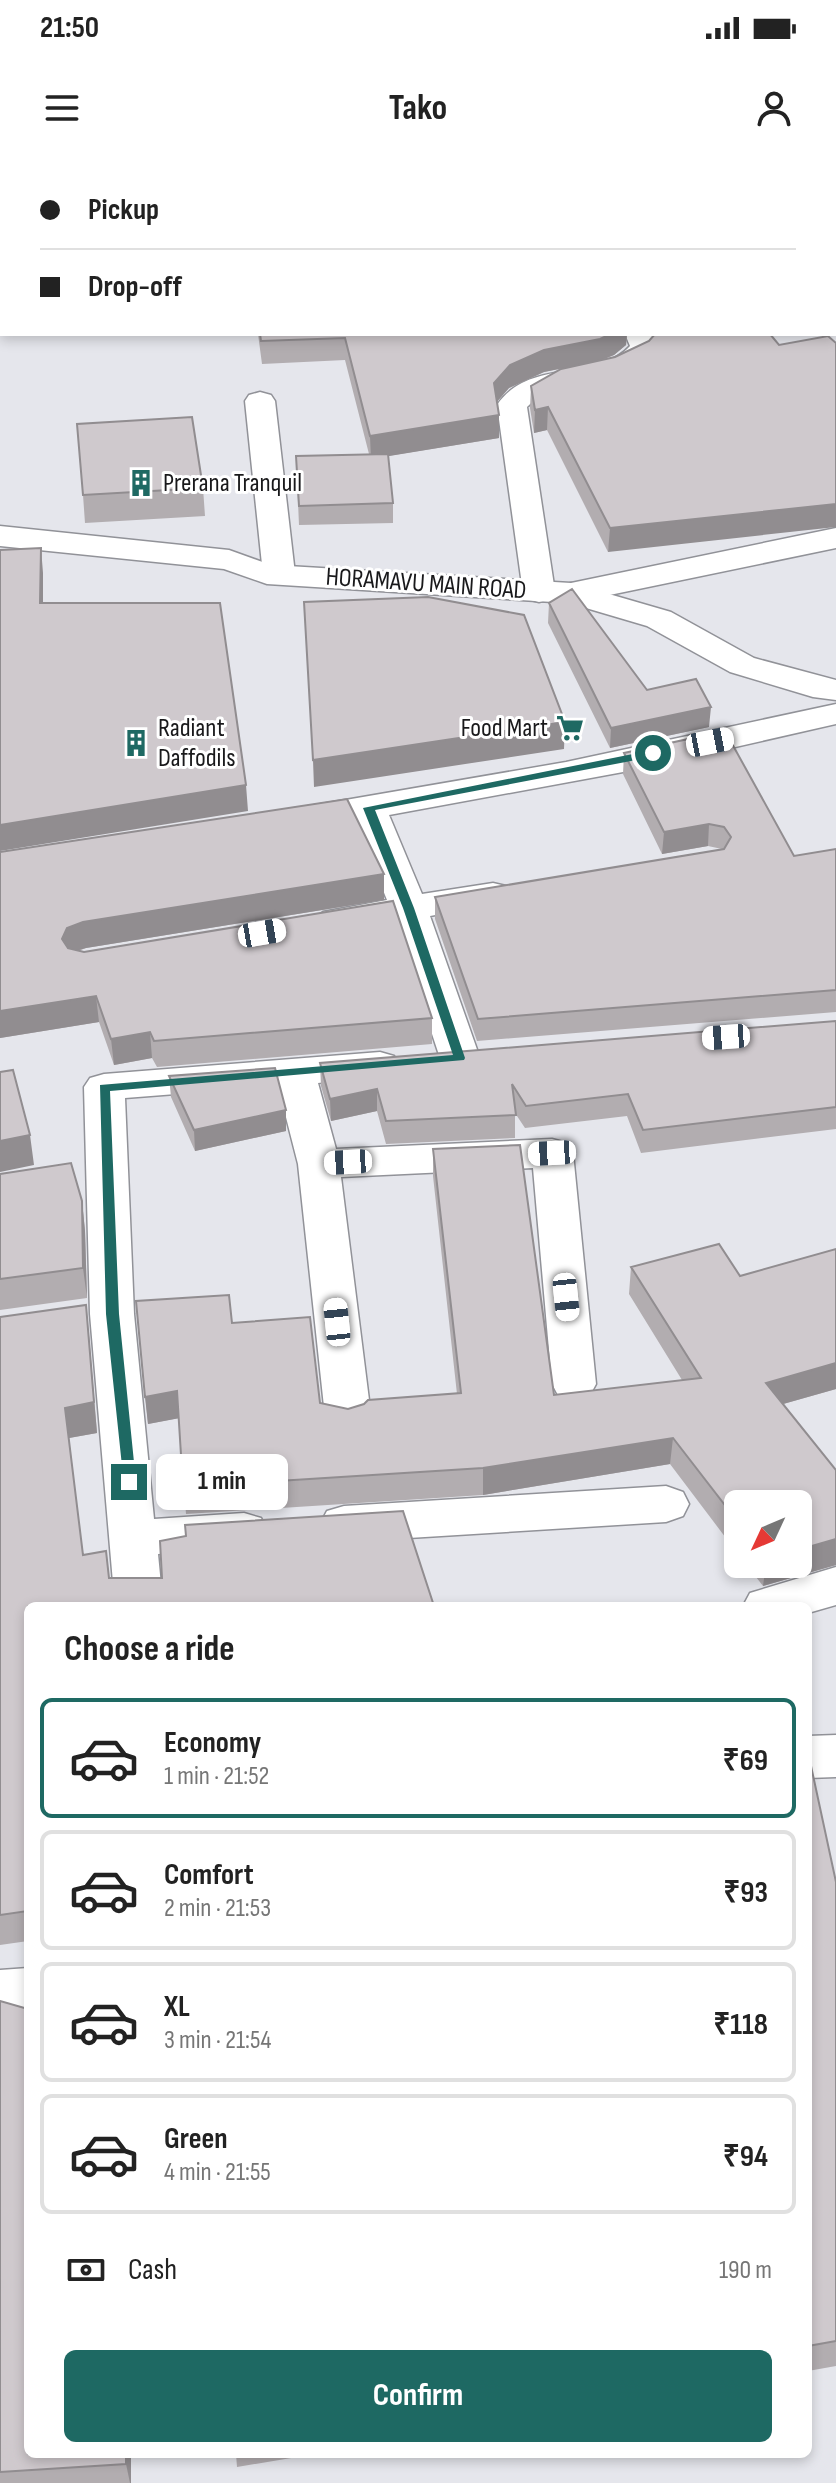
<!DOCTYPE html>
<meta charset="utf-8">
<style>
:root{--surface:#fff;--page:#f6f6f6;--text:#222;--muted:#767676;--line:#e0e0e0;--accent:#1e6963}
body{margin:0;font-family:"Sofia Sans Condensed",sans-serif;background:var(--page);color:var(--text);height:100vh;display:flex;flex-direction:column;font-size:30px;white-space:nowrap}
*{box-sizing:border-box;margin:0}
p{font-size:26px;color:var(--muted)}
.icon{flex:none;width:44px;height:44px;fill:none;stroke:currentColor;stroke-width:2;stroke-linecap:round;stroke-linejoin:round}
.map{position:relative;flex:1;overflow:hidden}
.side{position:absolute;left:24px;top:1442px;width:788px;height:856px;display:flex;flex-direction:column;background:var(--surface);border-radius:12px;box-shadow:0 4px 12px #0003}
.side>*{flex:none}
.banner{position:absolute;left:0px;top:0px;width:836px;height:176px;box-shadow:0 4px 12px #0003;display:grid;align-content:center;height:176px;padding:0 40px;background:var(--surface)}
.needle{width:52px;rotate:226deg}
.tools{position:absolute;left:724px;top:1330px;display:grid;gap:16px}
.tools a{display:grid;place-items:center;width:88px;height:88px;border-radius:12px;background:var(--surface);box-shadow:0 4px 12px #0003;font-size:40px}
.end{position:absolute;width:36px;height:36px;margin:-18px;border:10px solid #1e6963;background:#fff;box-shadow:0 0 0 4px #fff}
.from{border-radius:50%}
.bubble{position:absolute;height:56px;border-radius:12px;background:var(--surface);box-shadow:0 4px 12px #0003;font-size:26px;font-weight:700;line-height:56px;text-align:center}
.car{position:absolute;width:24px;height:48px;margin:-24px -12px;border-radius:10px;box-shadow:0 0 6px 2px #0007;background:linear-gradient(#fff 24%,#345 0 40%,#fff 0 76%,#345 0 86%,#fff 0)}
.banner b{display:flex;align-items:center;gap:28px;height:76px;font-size:30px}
.banner b+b{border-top:2px solid var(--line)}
.banner i{width:20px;height:20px;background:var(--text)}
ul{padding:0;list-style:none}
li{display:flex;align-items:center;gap:24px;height:120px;margin:0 16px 12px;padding:0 24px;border:4px solid var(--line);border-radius:12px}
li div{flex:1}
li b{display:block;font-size:30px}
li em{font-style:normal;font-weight:700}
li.on{border-color:var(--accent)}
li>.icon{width:72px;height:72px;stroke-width:1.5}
h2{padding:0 40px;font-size:36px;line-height:96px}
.pay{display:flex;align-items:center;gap:20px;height:88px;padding:0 40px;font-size:30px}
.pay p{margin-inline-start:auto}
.primary-button{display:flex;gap:16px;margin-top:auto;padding:16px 40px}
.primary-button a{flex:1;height:92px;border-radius:12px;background:var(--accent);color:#fff;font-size:32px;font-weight:700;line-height:92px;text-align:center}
.status{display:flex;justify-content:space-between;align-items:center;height:56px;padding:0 40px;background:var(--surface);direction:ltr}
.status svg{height:22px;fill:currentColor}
header{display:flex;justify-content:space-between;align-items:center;height:104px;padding:0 40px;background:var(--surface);font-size:36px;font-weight:700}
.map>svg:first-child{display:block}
</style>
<div class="status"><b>21:50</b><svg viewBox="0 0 49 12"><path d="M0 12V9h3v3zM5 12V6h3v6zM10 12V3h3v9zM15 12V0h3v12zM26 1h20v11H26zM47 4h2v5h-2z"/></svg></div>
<header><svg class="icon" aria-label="menu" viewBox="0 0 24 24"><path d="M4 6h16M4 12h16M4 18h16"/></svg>Tako<svg class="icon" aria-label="person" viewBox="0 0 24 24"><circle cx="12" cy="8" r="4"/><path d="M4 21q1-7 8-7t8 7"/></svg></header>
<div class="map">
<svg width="836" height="2323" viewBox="0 0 836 2323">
<rect width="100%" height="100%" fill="#e5e6ec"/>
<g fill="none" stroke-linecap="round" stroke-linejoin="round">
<g stroke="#919298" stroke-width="3">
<path id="minor" d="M625,174h28l6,13c-32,46 -94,24 -132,60l28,185 4,-6 12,-3 265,-55v20l-265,55 -12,-3 -4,-7 -4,6 -12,3 -12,-3 -4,-7 -26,-187c33,-48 99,-22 133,-59z
M260,232l11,3 4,6 20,173 -5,7 -11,3 -11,-3 -5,-7 -18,-173 4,-6z
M836,544v20l-202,46 -245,45 33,79 71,-11 13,3 6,8 -6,8 -76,14 50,142 -6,9 -14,4 -14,-4 -6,-9 -45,-136 -59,9 -13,-3 -6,-8 6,-8 64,-12 -32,-79 -62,10 -13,-3 -5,-8 5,-8 13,-3 273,-47z
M380,892l14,4 6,9 -6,9 -76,9 18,66 216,-10 15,4 6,10 23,231 -6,11 -16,5 -16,-5 -6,-11 -19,-216 -192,9 30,239 -7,12 -16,5 -16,-5 -7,-12 -27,-252 -20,-78 -153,12 9,216 20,205 90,-6 17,5 7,13 -7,13 -17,5 -86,5 5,52h-48l-25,-292 -6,-227 6,-9 14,-4z
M666,1326l17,6 6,12 -6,12 -17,6 -322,20 -17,-5 -7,-13 7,-13 17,-5z
M836,1407v38l-28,8v-7h-65l7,-13z
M836,1575v42l-28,1v-42z
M28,1808v48l-28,2v-48z"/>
</g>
<g stroke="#919298" stroke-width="3">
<path id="major" d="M0,366l229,24 42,15 300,18 100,29 83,46 82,22v20l-23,-3 -83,-25 -83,-46 -78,-23 -302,-19 -43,-15 -224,-23z"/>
</g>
<use href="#minor" fill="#fff" fill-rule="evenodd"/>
<use href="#major" fill="#fff" fill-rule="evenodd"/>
</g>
<path fill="#b2adb0" d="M0,0h107l-1,2h-104v14h-2z
M258,174h369l-1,11 -12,10 -12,5 13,-3 34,-16 -41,211 -61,-122 -13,3 -4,-25 1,-22 42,-20 -29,6 -35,16 -12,14 2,36 -111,18 5,47v20l-94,2 -3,-69 73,-2 -24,-94 -83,4z
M203,328l2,28 -120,7 -2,-28z
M549,443l98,87 62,37 -99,21 -62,-125z
M624,593l170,103 42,-7v163l-359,29 -42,-122v-22l287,-48 -14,-3 -46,8 -39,-80z
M0,692l384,22v26l-298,48 -8,3 354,67v26l-275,23 -5,-9 -38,7 -15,-43 -99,16z
M836,861v108l-195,24 -14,-37 -102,12 -10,-15v25l-129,6 -9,-33 -46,10 -10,-35 -1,-23z
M169,916l117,55 -91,20 -24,-54z
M520,985l34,250 128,-15 -53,-86 2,-27 88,-23 21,32 96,-27v140l-53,15 53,66v95l-73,21 -17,-22h52v-60h-60v50l-68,-90 -187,31 -297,19 -7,-96 -31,6 -12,-123 93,-6 3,28 78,-6 10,86 28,6 16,-5 4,-4 89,-6 -24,-218v-27z
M0,1014l82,27 3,30 2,67 -87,12z
M0,1157l89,18 8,98 -28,5 14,117 27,23 324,28h-406v335l-28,4z
M808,1592l28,130v484l-28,5z
M0,1841l131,453v29h-131z
M236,2294h79l-78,13z"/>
<path fill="#918d90" d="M611,174h16l-1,11 -12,10 -15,6 -55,11 -35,16 -15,17v-22l16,-18 34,-15z
M548,247l-1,23 -13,3 1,-23z
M499,255v23l-128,21 -1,-23z
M836,344v23l-228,25 2,-24z
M41,388l2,25v55l-3,-25z
M711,547l-2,20 -99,21 1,-20z
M565,562l-1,27 -250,38 -1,-27z
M246,625l2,26 -248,40v-26z
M709,664l-1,22 -46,8 2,-22z
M384,714v26l-298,48 -17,5 -7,-14 5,-11 16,-6z
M96,836l3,26 -99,16v-27z
M150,872l2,26 -38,7 -3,-26z
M377,929v22l-46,10 -1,-22z
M286,950v21l-91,20 -1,-21z
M30,975l4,30 -34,7v-31z
M82,1041l3,30 2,67 -4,-30z
M86,1145l11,128 -28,5 -4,-30z
M836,1203v26l-74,21 4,-27z
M177,1231l3,27 -32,6 -3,-27z
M673,1278l-3,26 -187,31v-27z
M836,1379v26l-73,21 3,-22h32v-14z
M126,2294h5v29h-1l-4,-19z"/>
<path fill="#cfc9cd" stroke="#918d90" stroke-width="2" d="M0,0h98v2h-98z
M238,0h164v2h-164z
M601,0h20l2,2h-21z
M260,174h351l-11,5 -56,11 -34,15 -16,18 5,32 -129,21 -25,-98 -84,3z
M655,174h115l9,11 49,-9 8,7v161l-226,24 -62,-121 -13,3 -4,-24 30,-17 54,-12 34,-16z
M192,257l11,71 -120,7 -6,-71z
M388,294l5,49 -94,3 -3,-50z
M41,388l-1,55h180l26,182 -246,40v-275z
M572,429l75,101 49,-11 15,28 -100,21 -62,-125z
M428,437l96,18 41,107 -252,38 -9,-158z
M725,571l69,125 42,-7v141l-358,29 -43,-122 289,-48 7,-12 -7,-10 -15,-3 -45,8 -40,-79z
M347,639l37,75 -301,48 -16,6 -5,11 6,9 16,4 309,-51 39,117 -278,23 -4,-9 -39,7 -15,-43 -96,15v-159z
M836,861v86l-193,23 -15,-36 -102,12 -14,-22 4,31 -130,6 -9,-32 -47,10 -10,-36z
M275,908l11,42 -92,20 -25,-54z
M13,910l17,65 -30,6v-69z
M520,985l34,250 147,-17 -70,-111 88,-23 21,32 96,-27v114l-70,20 70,87v69l-38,11v-46h-60v18l-65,-84 -190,30 -300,19 -6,-96 -32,6 -9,-96 93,-6 3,28 78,-6 10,86 28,6 16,-5 4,-4 93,-7 -28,-244z
M71,1003l11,38 1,67 -83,11v-105z
M86,1145l8,97 -29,6 18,147 23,-4 3,27h53l-2,-37 26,-5 -1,-11 218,-14 31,95h-406v305l-28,4v-598z
M808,1592l28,130v459l-28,5z
M0,1841l28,8v445h98v10l-126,8z"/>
<path fill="#1e6963" d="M653,590l4,1v5l-282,54 39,98 51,150 -1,2 -354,31 9,223 17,168 -7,5 -5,-2 -18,-171 -6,-229 353,-30 -50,-147 -40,-100z"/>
<defs>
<g id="building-bare" transform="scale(2.16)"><path d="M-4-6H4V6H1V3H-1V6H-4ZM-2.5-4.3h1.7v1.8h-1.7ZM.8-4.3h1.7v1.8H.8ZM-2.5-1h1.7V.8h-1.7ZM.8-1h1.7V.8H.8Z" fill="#1e6963" stroke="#fff" stroke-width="2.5" paint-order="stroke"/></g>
<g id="supermarket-bare" transform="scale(2.16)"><path d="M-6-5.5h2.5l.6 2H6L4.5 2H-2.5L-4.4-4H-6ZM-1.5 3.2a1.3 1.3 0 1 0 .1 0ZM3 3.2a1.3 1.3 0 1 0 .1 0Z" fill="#1e6963" stroke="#fff" stroke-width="2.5" paint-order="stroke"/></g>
</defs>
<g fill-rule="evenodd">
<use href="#building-bare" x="141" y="323"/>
<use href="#supermarket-bare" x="570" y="568"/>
<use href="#building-bare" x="136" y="583"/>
</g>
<g text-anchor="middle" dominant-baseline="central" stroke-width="6" stroke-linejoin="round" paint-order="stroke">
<g font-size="26" fill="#19191b" stroke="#fff" text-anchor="start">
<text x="163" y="323">Prerana Tranquil</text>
<text x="158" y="568">Radiant<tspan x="158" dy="30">Daffodils</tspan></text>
<text x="548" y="568" text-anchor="end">Food Mart</text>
</g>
<g font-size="26" fill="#19191b" stroke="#fff">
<text transform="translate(426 424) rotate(4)">HORAMAVU MAIN ROAD</text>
</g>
</g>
</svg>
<div class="tools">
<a><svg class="needle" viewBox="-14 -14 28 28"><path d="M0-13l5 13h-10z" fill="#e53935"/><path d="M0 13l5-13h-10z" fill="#767676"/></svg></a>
</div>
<i class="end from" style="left:653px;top:593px"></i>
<i class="end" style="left:129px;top:1322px"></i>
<div class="bubble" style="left:156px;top:1294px;width:132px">1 min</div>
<i class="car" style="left:710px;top:582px;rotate:79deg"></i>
<i class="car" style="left:262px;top:773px;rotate:80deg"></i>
<i class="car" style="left:726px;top:877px;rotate:266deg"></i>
<i class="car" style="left:552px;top:993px;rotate:267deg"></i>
<i class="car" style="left:348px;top:1002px;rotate:267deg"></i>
<i class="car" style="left:566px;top:1137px;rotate:174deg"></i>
<i class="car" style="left:337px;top:1162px;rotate:354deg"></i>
<div class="banner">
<b><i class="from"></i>Pickup</b>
<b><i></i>Drop-off</b>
</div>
<section class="side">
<h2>Choose a ride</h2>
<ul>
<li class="on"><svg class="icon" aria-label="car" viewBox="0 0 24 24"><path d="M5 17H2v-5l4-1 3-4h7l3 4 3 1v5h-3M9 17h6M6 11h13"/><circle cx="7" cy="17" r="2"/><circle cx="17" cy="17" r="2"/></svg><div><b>Economy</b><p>1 min · 21:52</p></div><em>₹69</em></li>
<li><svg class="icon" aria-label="car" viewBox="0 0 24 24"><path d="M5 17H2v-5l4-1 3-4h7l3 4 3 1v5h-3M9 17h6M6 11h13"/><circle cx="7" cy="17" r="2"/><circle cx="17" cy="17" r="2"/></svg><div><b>Comfort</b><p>2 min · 21:53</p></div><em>₹93</em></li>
<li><svg class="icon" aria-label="car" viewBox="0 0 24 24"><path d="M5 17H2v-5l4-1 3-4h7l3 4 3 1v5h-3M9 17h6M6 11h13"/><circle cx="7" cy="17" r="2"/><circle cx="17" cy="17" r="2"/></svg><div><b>XL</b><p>3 min · 21:54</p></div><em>₹118</em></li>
<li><svg class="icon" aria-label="car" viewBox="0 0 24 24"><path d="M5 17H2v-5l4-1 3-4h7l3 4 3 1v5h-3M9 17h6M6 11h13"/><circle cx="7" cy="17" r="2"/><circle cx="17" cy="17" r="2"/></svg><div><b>Green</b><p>4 min · 21:55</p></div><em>₹94</em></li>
</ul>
<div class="pay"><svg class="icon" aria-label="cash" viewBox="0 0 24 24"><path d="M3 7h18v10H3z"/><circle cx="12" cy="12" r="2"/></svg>Cash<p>190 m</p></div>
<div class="primary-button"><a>Confirm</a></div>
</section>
</div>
